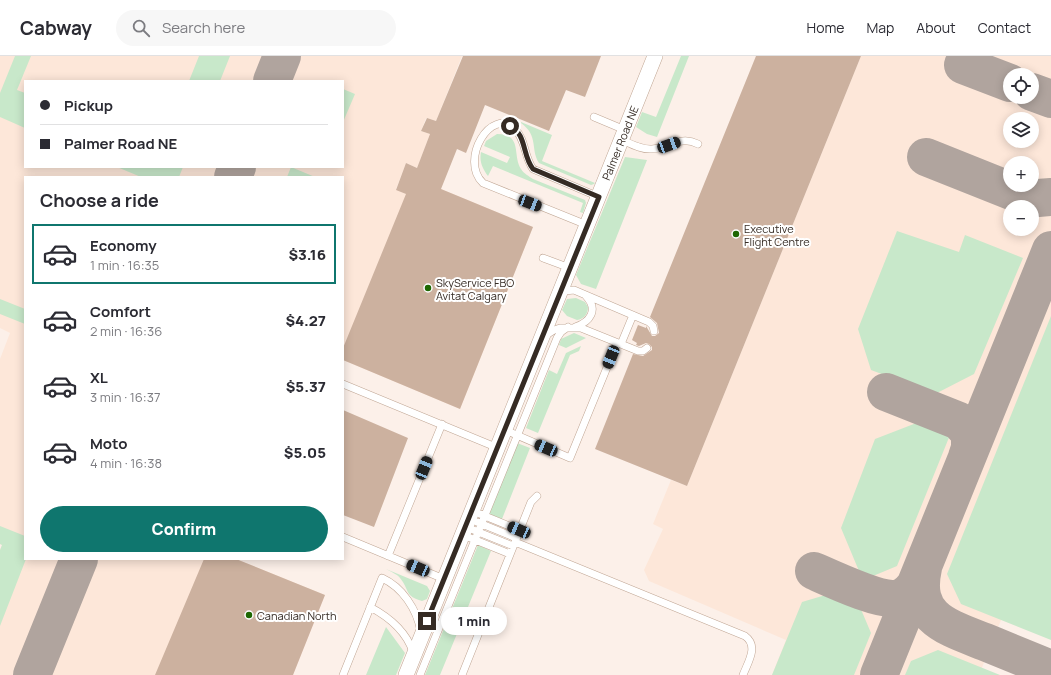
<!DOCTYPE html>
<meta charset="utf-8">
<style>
:root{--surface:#fff;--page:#f7f7f7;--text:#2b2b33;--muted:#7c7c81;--line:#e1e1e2;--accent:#0f766e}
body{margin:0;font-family:Manrope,sans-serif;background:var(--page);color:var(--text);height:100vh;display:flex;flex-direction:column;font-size:15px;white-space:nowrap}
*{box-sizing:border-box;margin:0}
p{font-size:13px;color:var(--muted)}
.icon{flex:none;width:22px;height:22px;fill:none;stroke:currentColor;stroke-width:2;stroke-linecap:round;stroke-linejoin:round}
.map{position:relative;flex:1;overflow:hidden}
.drawer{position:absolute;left:24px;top:120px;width:320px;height:384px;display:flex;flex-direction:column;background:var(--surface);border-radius:0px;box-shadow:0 2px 10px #0003}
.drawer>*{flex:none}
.banner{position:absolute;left:24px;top:24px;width:320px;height:88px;border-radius:0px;box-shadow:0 2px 10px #0003;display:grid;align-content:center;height:88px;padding:0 16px;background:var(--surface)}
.tools{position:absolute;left:1003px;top:12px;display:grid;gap:8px}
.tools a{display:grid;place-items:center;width:36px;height:36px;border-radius:50%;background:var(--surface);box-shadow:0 2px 10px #0003;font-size:20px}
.end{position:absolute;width:18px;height:18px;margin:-9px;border:5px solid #352b24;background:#fff;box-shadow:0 0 0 2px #fff}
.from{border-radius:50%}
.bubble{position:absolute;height:28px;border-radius:14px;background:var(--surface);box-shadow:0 2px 10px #0003;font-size:13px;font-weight:800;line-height:28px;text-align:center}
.car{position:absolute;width:12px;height:24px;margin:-12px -6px;border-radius:5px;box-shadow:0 0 3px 1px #0007;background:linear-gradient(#222 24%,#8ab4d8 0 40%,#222 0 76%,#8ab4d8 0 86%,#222 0)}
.banner b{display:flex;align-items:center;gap:14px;height:38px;font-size:15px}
.banner b+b{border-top:1px solid var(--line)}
.banner i{width:10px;height:10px;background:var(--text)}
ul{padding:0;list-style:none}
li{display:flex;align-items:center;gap:12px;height:60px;margin:0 8px 6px;padding:0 8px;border:2px solid transparent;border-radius:0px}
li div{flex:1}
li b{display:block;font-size:15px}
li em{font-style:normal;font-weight:800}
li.selected{border-color:var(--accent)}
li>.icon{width:36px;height:36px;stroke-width:1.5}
h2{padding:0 16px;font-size:18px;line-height:48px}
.button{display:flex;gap:8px;margin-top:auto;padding:8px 16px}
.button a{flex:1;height:46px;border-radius:24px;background:var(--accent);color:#fff;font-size:16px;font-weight:800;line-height:46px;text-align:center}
header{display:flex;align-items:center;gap:24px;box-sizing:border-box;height:56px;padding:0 20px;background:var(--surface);border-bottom:1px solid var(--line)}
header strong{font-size:19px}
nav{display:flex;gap:22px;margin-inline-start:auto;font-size:14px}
.search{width:280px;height:36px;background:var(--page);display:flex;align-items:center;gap:10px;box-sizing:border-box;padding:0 14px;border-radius:22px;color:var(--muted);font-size:15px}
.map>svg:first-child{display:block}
</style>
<header>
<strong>Cabway</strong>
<div class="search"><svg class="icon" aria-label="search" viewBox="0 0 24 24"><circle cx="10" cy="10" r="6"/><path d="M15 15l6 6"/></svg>Search here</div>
<nav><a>Home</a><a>Map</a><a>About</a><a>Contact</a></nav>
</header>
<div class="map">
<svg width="1051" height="619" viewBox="0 0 1051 619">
<rect width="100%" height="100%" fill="#fcf0e9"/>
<path fill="#fde7d9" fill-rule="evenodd" d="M0,0h579l-17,42 -100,-42 -26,65 -10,-3 -5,13 9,3 -13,34 -11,-5 -10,26 10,5 35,-5 92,38 -73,182 -117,-49v-183h-318v382h211l89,36 -32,80h-293v-125l2,-5 -2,-1v-185l10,-26 -10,-5zM25,25h318v86h-318z
M861,0h190v439l-72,180h-207l14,-35 -137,-59 -5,-11 19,-41 -10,-5 18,-44 16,6zM1010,19h22v22h-22zM1010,63h22v22h-22zM1010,107h22v22h-22zM1010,151h22v22h-22z"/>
<path fill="#c8e8ca" d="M15,0h16l-14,34 8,3v35l-25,-11v-24z
M199,0h31l-10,25h-31z
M681,0h8l-32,81 -10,-3 -11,-7 6,-15 14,5z
M343,33l12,5 -12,28z
M521,66l31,13 -10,26 53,22 -1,1 -3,1 -52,-22c-9,-14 0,-27 -18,-40z
M497,78c26,0 15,21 24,35 3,5 8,7 12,10l52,21 1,3 -3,10 -3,-1 3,-9 -90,-37 -5,10c-5,-7 -9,-14 -7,-24l26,11 3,-6 -26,-11 2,-5z
M625,101l22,3 -51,129 -15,-5 -5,-9z
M117,111h66l-4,10h-38z
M291,111l24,10h-28z
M897,175l62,21 6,-17 58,23 -49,116 -39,20 -64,-24 -13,-41z
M576,242l9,4 3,5c0,7 -4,12 -11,13l-10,-4 -5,-6 5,-11z
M0,243l25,10v15l-25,-10z
M1051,260v324l-90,-36 -14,-30z
M574,277l12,5 -20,10 -7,-3 2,-6z
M581,290l-2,5 -9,4 -32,78 -12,-5 23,-58 8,4 9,-21z
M919,366l31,13 -53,131 -24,10 -14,-5 -18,-43 34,-89z
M517,387l13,5 -28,71 -13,-5z
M0,470l25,10v23h1l-26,67v-76l2,-5 -2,-1z
M478,489l13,6 -51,124h-15z
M386,513l41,17 3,5 -3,8 -5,2c-18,-5 -12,-11 -22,-23 -3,-4 -9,-6 -14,-9z
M829,538l31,13 11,26 -17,42h-82l30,-73z
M386,571l19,26 -9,22h-30z
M938,594l62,25h-95l6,-14z"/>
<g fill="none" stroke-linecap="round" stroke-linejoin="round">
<path stroke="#b0a49e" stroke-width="38" d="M963,9l47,18
M272,25l10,-25
M1032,36l19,7
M926,101l98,39 14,2 13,-1
M233,121l4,-10
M886,336l73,29 9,10 2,7v10l-3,9
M923,512c-11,50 24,59 62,74 22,9 44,18 66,27
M814,515c18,8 69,32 86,27 7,-3 12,-8 16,-14
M32,619l47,-116
M879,619l172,-425"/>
</g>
<path fill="#ccb19f" d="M463,0h138l-16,41 -19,-7 -17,41 -64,-26 -19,48 -9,-4 -16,40 92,38 -73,182 -117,-49v-12l63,-154 -10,-4 10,-27 11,5 13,-34 -9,-3 6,-13 9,3z
M756,0h105l-174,430 -92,-37 38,-95 10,2 9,-6v-3l-3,-3 -3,-1 -7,3 -3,-1 1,-2 -5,-3 6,-15 8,3v-2l6,10h3l4,-3 -2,-10 -7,-6z
M343,354l65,28 -34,89 -31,-12z
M204,503h32l89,36 -32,80h-138z"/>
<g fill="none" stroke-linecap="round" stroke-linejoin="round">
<g stroke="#c0a694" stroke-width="8">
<path id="lane" d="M594,61l31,13
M622,84c9,4 20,10 30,9 18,-1 28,-14 46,-5
M587,169l-104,-42c-24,-23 8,-77 32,-54 11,11 9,28 18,40l66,28
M543,202l27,10
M562,237l3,-2 9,-1 75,32 4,4 1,5
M575,271c15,-5 24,-17 11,-31
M546,279l8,-5 6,-2h21l57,23h5l4,-3
M621,288l12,-29
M343,328l155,64
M505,374l65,28 47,-115
M480,458l39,16
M477,466l39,16
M466,471l47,19
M463,479l47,19
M343,481l101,42
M515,486l230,94c14,10 3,26 -2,39
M388,500l54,-132
M370,551c19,10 36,24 43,45
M343,619l39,-97c20,9 35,31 39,54
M420,619l137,-337 4,-6 7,-5
M462,619l69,-173 6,-6"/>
</g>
<g stroke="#c0a694" stroke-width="16">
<path id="street" d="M406,619l249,-619"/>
</g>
<use href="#lane" stroke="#fff" stroke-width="7"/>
<use href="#street" stroke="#fff" stroke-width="15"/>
</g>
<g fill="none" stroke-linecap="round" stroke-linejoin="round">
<path stroke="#352b24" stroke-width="5" d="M427,565l172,-424 -66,-28c-11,-13 -6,-35 -23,-43"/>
</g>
<g fill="#1d6702" stroke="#fff" stroke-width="1.5">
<circle cx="736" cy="178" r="4"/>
<circle cx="428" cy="232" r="4"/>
<circle cx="249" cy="559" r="4"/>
</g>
<g text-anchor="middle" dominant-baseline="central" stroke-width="4" stroke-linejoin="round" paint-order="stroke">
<g font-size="11" fill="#352b24" stroke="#fff">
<text transform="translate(620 87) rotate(-68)">Palmer Road NE</text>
</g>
<g font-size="11" fill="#352b24" stroke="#fff" text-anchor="start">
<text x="744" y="172">Executive<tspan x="744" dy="13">Flight Centre</tspan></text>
<text x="436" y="226">SkyService FBO<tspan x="436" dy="13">Avitat Calgary</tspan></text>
<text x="257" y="559">Canadian North</text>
</g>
</g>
</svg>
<div class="tools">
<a><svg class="icon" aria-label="locate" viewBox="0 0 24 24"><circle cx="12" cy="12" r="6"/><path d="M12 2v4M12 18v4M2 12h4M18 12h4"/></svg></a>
<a><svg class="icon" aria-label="layers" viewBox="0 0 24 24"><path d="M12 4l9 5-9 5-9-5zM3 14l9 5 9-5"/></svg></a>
<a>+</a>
<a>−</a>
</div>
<i class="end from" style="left:510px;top:70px"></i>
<i class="end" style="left:427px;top:565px"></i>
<div class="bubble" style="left:441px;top:551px;width:66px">1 min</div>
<i class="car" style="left:669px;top:89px;rotate:70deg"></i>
<i class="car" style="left:530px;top:147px;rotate:111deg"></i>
<i class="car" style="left:611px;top:301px;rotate:202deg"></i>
<i class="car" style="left:546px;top:392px;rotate:293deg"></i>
<i class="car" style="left:424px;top:412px;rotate:22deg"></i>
<i class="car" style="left:519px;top:474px;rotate:293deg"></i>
<i class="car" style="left:418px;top:512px;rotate:293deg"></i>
<div class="banner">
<b><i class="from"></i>Pickup</b>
<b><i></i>Palmer Road NE</b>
</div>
<section class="drawer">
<h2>Choose a ride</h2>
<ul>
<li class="selected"><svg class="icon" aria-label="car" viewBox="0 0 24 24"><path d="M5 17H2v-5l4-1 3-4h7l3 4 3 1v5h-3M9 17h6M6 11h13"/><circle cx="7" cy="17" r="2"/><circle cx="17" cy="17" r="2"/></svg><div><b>Economy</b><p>1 min · 16:35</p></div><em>$3.16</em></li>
<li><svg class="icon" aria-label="car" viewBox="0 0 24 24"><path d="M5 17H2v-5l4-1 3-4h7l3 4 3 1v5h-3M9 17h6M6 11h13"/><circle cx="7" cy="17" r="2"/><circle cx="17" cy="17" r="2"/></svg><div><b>Comfort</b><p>2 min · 16:36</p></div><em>$4.27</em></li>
<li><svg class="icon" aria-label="car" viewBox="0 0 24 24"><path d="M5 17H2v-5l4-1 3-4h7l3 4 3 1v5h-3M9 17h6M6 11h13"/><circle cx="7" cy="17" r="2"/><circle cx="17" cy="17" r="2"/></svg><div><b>XL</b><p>3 min · 16:37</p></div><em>$5.37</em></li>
<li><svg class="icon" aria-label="car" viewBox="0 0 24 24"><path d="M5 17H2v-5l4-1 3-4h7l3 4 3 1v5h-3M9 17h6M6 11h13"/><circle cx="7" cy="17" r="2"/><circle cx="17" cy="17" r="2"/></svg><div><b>Moto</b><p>4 min · 16:38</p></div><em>$5.05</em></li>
</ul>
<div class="button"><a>Confirm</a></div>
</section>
</div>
